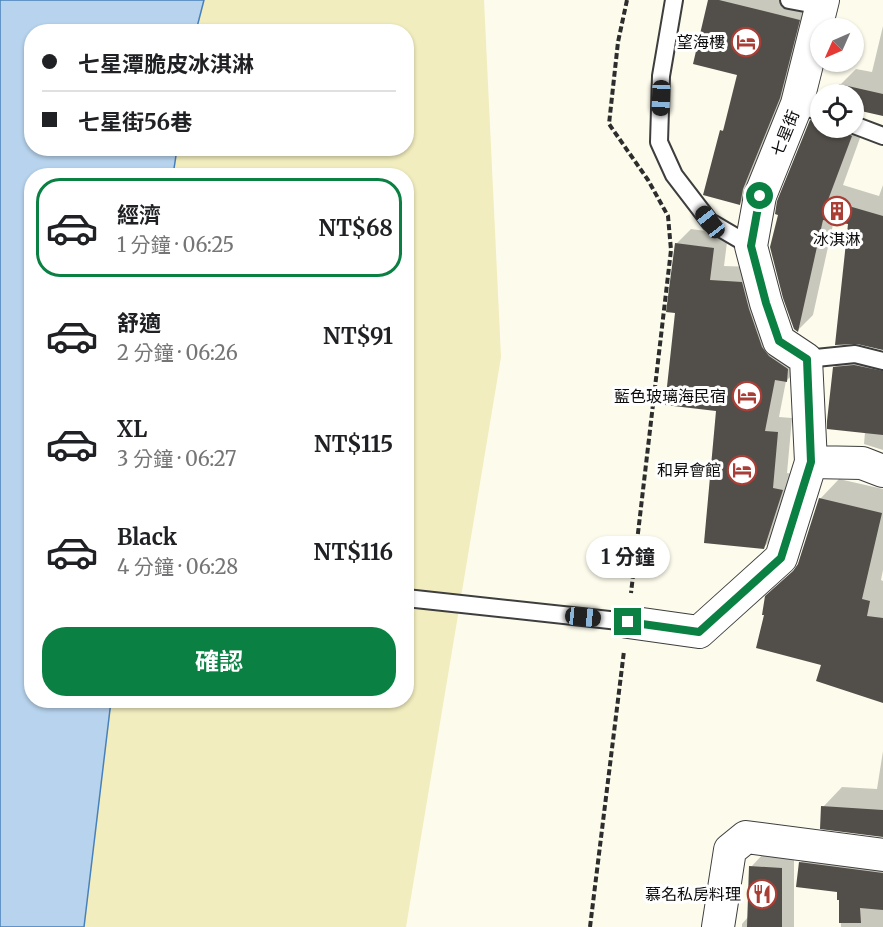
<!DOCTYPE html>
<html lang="zh-TW">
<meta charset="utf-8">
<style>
:root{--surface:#fff;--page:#f6f6f6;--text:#202124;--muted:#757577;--line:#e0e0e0;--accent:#0b8043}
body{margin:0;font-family:Merriweather,"Noto Sans TC",serif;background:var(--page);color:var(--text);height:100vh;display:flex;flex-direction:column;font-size:22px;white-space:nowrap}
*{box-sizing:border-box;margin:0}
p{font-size:20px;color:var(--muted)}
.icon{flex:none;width:33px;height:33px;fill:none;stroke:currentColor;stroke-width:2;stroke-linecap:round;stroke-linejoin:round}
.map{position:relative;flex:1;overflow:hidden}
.panel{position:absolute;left:24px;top:168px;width:390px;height:540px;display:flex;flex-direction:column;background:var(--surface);border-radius:24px;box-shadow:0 2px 4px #0004}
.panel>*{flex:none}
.guide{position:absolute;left:24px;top:24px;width:390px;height:132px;border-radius:24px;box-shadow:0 2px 4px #0004;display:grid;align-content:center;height:132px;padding:0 18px;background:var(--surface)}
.needle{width:39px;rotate:225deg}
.tools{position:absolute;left:810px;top:18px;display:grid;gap:12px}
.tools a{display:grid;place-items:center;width:54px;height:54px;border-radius:50%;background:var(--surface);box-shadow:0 2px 4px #0004;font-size:30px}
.end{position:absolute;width:27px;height:27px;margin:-14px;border:8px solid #0b8043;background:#fff;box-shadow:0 0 0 3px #fff}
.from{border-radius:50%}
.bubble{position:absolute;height:42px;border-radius:21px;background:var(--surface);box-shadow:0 2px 4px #0004;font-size:20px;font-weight:700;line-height:42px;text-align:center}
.car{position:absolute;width:18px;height:36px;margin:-18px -9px;border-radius:8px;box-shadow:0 0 4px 2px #0007;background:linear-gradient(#222 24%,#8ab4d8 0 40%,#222 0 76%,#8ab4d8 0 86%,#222 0)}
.guide b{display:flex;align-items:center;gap:21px;height:57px;font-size:22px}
.guide b+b{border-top:2px solid var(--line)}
.guide i{width:15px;height:15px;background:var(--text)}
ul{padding:10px 0 0;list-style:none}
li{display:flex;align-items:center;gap:18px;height:99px;margin:0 12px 9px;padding:0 6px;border:3px solid transparent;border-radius:24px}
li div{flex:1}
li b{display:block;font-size:22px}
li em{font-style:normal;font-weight:700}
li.current{border-color:var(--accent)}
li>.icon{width:54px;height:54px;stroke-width:1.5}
.cta{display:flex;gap:12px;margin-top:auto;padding:12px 18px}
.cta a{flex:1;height:69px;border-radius:24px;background:var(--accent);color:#fff;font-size:24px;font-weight:700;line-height:69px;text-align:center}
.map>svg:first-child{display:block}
</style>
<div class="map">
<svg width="883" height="927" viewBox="0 0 883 927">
<rect width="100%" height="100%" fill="#fcfbec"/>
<path fill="#f2edbe" d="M204,0h280l17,357 -95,570h-322l27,-226 295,-1v-524l-233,-1 4,-26 229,-1v-116l-210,-1z"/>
<path fill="#b7d3ed" stroke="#4880ba" stroke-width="1.5" d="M0,0h204l-8,31 -164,1v116l145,1 -4,26 -141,1v524l79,1 -27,226h-84z"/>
<path fill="#0003" d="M710,0h101l-53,185 -18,18 -18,-72 4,-4 13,-53z
M883,26v89l-29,-7v-14h-16l2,-9 16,-16 16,3z
M820,116v12l44,-1 -21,58 36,11 4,-11v164l-25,-7 -8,-119 -16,-3 -21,95 -15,15 11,-203z
M691,229l37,5 -4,32 32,1 45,99 -15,15 -7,36 13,1 -5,55 10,2 -17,56 -15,15 -48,-136 -41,-98v-68z
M850,352l33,1v97l-19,-6 1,-12 -31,-64z
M839,479l44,10v81l-2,10 2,1v120l-60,-37 -26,-97 23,-68z
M883,751v84l-60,-28 19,-20 35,2z
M820,843l63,9v75h-42l-1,-28 -1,-9 -39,-27z
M763,854l31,2v71h-52v-3l6,-7 3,-50z"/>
<path fill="#524e49" d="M708,0h11l81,20 -20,78 -37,91 -3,16 -37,-10 17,-65 3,1 14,-56 -44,-11z
M839,84l44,10v22l-22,-5 -2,5 -5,-1v-21h-18z
M810,120l10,2v6h24l2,4 6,4 -24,64 55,16v134l-26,-6 -22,1 13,-121 -25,-4 -25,112 -4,-3 -11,-31 -13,-51 8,-32 -3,-1 2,-13z
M675,243l39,5 -4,32 32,2 7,27 13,38 7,9 19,13 -1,13 -12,-2 -10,51 13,1 -5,56 10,2 -19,59 -60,-6 12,-132 -51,-6 10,-92 -9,-1z
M854,365l29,6v64l-56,-6v-8l6,-54z
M819,498l63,15 -20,86 8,2 -3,15 16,2v85l-67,-22 5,-16 -65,-17 8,-33h-2l3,-19 28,-25 5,-7z
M821,806l62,4v27l-63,-8z
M799,862l84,11v37l-23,-2 1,15h-22v-23h-2v-8l-41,-5z
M749,866l33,2v59h-35z"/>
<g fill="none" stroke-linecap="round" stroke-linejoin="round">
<g stroke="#3e3e3e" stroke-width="20">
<path id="service" d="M674,0l-13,76 -2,66 15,33 36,47 41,24
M789,0l32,6
M797,104l23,8
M854,125l29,11
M806,359l49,-5 28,7
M406,598l222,24"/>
</g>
<g stroke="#3e3e3e" stroke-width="34">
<path id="minor" d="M811,462l51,1 21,8
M628,622l71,10 82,-74 30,-96 -5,-103 -27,-18 -13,-38 -15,-57 9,-50 37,-92 26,-104
M718,927l12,-77 16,-13 137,18"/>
</g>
<path stroke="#2d2d2d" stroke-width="4" stroke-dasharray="6 3" stroke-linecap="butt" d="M627,0l-9,42 -9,82 39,56 20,36 3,34 -40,343
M590,927l34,-276"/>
<use href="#service" stroke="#fff" stroke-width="16"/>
<use href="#minor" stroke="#fff" stroke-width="32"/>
</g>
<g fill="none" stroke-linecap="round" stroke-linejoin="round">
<path stroke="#0b8043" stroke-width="8" d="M628,622l71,10 82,-74 30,-96 -4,-103 -28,-18 -13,-38 -15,-57 9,-50"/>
</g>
<defs>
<g id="hotel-ring" transform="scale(1.5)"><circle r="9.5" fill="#fff" stroke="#a83e36" stroke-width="1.5"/><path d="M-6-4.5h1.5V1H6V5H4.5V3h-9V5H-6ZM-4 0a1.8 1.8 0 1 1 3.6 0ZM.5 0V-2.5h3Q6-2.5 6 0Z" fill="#a83e36"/></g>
<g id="building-ring" transform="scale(1.5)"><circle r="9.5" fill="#fff" stroke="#a83e36" stroke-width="1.5"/><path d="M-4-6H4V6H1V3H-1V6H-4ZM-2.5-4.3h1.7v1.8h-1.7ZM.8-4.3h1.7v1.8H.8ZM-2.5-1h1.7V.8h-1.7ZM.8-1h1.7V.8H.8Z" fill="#a83e36"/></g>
<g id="restaurant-ring" transform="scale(1.5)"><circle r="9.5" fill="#fff" stroke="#a83e36" stroke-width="1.5"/><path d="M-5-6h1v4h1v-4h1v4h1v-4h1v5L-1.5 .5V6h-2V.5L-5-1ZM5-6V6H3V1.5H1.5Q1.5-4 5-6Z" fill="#a83e36"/></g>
</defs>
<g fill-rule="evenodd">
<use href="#hotel-ring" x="746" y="42"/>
<use href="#building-ring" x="837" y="211"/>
<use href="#hotel-ring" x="747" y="396"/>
<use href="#hotel-ring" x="742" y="470"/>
<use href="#restaurant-ring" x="762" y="894"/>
</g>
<g text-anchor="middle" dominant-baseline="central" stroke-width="6" stroke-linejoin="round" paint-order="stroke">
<g font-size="16" fill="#0b0b0b" stroke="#fff" text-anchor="end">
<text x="725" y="42">望海樓</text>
<text x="837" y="239" text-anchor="middle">冰淇淋</text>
<text x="726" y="396">藍色玻璃海民宿</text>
<text x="721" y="470">和昇會館</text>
<text x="741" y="894">慕名私房料理</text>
</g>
<g font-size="16" fill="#0b0b0b" stroke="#fff">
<text transform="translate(785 133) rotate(-68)">七星街</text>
</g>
</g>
</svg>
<div class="tools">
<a><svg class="needle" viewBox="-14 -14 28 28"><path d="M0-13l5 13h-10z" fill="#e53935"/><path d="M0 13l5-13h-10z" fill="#757577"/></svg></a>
<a><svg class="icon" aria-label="locate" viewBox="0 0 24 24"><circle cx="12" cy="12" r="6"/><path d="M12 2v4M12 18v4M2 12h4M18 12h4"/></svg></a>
</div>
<i class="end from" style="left:760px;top:196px"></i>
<i class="end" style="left:628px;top:622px"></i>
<div class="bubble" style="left:586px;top:536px;width:84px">1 分鐘</div>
<i class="car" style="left:661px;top:98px;rotate:182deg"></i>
<i class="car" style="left:710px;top:222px;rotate:322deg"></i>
<i class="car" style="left:583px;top:617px;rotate:96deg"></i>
<div class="guide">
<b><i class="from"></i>七星潭脆皮冰淇淋</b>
<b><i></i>七星街56巷</b>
</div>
<section class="panel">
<ul>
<li class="current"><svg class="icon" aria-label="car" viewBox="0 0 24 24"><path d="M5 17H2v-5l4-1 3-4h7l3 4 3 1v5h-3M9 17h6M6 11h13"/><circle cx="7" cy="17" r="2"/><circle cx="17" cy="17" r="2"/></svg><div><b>經濟</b><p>1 分鐘 · 06:25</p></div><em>NT$68</em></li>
<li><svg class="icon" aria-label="car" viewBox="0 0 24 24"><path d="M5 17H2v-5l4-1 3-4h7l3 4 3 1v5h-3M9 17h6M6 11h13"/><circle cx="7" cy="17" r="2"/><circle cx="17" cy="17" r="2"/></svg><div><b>舒適</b><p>2 分鐘 · 06:26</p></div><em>NT$91</em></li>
<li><svg class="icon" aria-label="car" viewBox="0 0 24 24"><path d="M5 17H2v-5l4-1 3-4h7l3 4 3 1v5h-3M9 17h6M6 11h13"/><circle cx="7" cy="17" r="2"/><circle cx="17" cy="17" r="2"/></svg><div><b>XL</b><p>3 分鐘 · 06:27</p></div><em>NT$115</em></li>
<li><svg class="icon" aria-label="car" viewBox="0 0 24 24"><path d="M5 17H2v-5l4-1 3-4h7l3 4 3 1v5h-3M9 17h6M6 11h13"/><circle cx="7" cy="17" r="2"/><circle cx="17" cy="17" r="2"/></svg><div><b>Black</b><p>4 分鐘 · 06:28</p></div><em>NT$116</em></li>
</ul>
<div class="cta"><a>確認</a></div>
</section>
</div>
